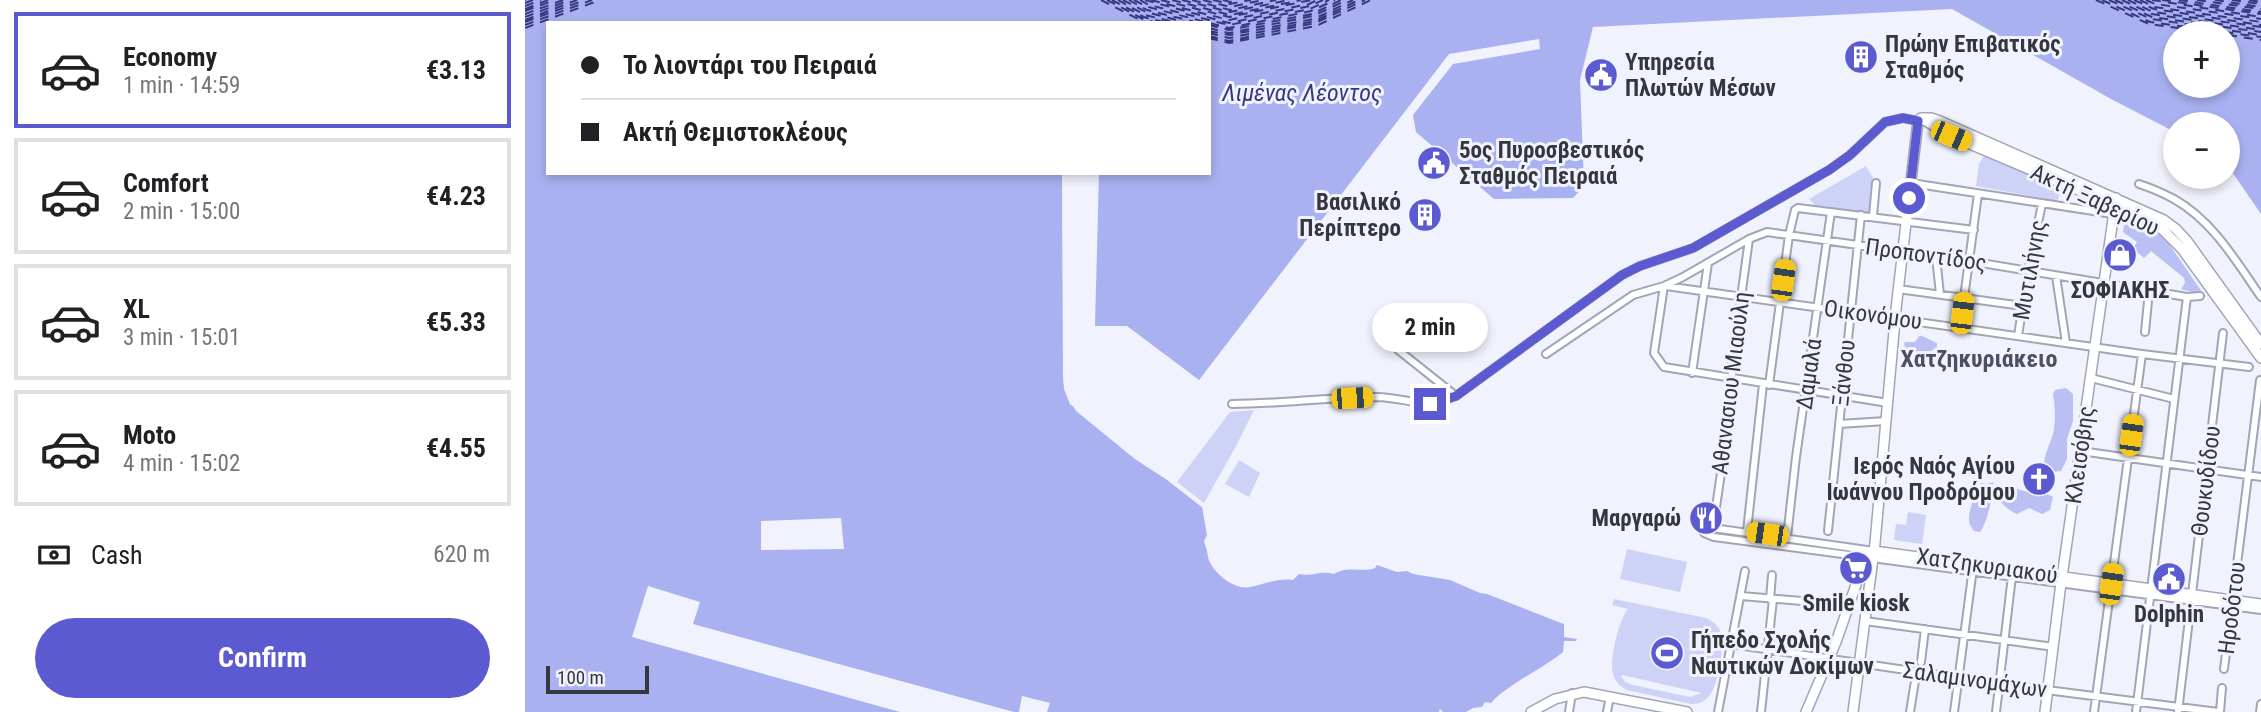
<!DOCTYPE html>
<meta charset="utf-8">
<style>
:root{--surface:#fff;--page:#f6f6f6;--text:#202124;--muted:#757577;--line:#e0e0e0;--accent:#5b5ad1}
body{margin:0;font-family:"Roboto Condensed",sans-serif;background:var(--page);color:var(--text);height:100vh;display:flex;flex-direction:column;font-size:26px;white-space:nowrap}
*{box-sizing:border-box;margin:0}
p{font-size:23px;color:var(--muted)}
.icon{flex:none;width:38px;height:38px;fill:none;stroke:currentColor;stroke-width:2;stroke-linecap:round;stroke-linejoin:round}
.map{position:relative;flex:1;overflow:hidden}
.side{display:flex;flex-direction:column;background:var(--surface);width:525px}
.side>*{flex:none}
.top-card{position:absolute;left:21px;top:21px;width:665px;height:154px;border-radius:0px;box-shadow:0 4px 10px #0003;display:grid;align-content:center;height:154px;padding:0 35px;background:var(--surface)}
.fabs{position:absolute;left:1638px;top:21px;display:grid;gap:14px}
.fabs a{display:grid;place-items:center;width:77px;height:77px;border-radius:50%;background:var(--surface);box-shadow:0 4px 10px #0003;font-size:35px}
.scale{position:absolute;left:21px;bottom:18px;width:103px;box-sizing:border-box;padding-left:7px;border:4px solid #36373e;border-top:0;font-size:19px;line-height:24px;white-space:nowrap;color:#36373e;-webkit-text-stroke:5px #f0f2fd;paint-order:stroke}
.end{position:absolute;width:32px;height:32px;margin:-16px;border:9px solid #5b5ad1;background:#fff;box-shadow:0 0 0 4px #fff}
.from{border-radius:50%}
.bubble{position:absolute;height:49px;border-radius:24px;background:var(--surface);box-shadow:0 4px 10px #0003;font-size:23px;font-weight:700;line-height:49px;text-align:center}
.car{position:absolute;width:21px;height:42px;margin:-21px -10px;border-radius:9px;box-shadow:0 0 5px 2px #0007;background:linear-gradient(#f5c518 24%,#345 0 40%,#f5c518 0 76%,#345 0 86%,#f5c518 0)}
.top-card b{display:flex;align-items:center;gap:24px;height:66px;font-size:26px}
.top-card b+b{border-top:2px solid var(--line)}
.top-card i{width:18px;height:18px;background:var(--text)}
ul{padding:12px 0 0;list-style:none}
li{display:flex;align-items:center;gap:21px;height:116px;margin:0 14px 10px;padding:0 21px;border:4px solid var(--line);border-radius:0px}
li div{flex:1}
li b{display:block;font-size:26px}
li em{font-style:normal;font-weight:700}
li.active{border-color:var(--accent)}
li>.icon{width:63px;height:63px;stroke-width:1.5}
.pay{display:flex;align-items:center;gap:18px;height:77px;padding:0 35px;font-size:26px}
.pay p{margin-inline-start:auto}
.cta{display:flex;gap:14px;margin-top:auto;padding:14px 35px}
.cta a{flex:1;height:80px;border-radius:42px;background:var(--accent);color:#fff;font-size:28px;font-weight:700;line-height:80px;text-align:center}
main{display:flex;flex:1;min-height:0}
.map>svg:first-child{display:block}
</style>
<main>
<section class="side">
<ul>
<li class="active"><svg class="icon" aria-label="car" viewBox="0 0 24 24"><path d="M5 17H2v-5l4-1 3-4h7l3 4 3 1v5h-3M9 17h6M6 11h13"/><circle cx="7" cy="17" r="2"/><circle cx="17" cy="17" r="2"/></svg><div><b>Economy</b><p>1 min · 14:59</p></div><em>€3.13</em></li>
<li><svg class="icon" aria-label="car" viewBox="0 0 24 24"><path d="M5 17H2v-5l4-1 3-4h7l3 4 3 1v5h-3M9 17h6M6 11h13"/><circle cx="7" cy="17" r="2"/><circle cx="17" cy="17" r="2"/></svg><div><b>Comfort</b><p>2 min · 15:00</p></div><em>€4.23</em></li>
<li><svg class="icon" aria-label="car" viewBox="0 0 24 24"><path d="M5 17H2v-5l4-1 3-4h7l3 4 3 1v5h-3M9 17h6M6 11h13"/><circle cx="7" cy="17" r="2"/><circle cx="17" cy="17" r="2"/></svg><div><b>XL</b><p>3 min · 15:01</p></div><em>€5.33</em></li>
<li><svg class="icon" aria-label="car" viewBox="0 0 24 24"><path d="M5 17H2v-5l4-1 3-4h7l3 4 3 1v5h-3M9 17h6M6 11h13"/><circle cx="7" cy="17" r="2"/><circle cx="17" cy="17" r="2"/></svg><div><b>Moto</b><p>4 min · 15:02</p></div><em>€4.55</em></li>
</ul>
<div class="pay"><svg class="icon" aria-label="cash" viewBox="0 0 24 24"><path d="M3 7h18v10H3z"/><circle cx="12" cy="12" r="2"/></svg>Cash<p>620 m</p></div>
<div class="cta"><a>Confirm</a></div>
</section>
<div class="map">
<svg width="1736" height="712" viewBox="0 0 1736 712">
<rect width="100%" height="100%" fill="#f0f2fd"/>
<path fill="#cdd2f6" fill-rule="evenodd" d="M1459,156l78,33 -5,12 -81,-15 3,-22z
M1341,166l9,15 -4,33 -52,-5 -10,-10z
M729,410l-19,38 -31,55 -27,-21 53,-70z
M714,460l21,13 -11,24 -24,-13z
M1383,512l18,3 -4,29 -28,-4 2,-16 10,1z
M1102,549l60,13 -7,30 -60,-13z
M1089,599l92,19c11,5 17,13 17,25 -4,20 -4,63 -32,61l-64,-14c-7,-4 -12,-8 -14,-16 -4,-14 6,-55 15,-65l-16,-4zM1096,676l1,-1 80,18 -12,4 -57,-12 -8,-3z"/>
<path fill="#bac0f4" d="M1600,216l40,22 37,54h-10l-11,-3 4,-6 -1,-5 -33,-27 -7,7 -11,-9 4,-7 -14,-10z
M1394,336h3l15,7v4l-10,7 -3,7 -8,-2 -9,2 -3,-1 2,-9 -2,-7 1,-2h10z
M1541,388l7,6v27l-6,18v20l-6,12 -9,1 -7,-5 -1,-4c1,-10 6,-19 9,-29 3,-13 2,-28 0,-40l2,-4z
M1468,482c1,10 -6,42 -13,50l-6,-1c-2,-3 -4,-5 -5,-10 -1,-8 7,-33 12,-38l6,1z
M1475,485c12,1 18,5 29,7 9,2 16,0 24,5l-3,13 -8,4 -13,-6 -12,6c-8,-3 -19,-13 -22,-22z"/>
<path fill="#a9b1f0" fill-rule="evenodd" d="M0,0h1736v214l-33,-48v-42h-53v8l-64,-33 -159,-90 -359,18 -13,53 4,106 -11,12 -79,1 -78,-67 -3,-17 40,-51 87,-15 -1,-10 -90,15 -250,326 -72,-54h-32l4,-153h110v-150h-661v150h514l1,204 1,12 6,15 65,55 31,20 36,28 5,28 -3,6c2,6 3,10 4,16 3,14 26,34 42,30 15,-3 28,-9 43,-7l6,-6c14,3 20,-4 35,0 14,-9 27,-1 41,-6l2,-3 20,7 10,-1 6,3 37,6 30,13 7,1 74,29 3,1v13l13,2 -1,2h-12l-1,11c-22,18 -55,32 -72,51l-6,-1 -3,5 -9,1 -7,4h-23l-3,-3 -1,3h-392l3,-9 -28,-7 -3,16h-5l-321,-88 7,-22 -52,-16 -16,51 268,75h-375zM1650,33h53v53h-53zM316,518l3,31 -83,1v-29z"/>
<path fill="#f0f2fd" d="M537,173h4v204l4,19 9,13 50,41 39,26 30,23 5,5 -1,3 -36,-28 -31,-20 -59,-48 -12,-22z"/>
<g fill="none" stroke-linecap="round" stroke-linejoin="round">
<path stroke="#373881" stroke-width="2" stroke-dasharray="9 7" stroke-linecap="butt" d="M0,0h1
M576,0l45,23
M582,0l36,19 14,4
M587,0l32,17 24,6
M593,0l27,15 33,8
M598,0l23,12 43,11
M604,0l18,10 52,13
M609,0l14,7 81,21 82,-17 24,-11
M615,0l9,5 80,20 81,-16 19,-9
M620,0l84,23 81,-17 13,-6
M626,0l78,20 80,-16 8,-4
M636,0l68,17 82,-17
M647,0l58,15 71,-15
M657,0l48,12 59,-12
M667,0l38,10 46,-10
M678,0l27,7 33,-7
M688,0l17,4 21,-4
M698,0l7,2 8,-2
M1571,0l53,24 65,9
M1577,0l48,22 111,15
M1584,0l42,19 110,16
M1590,0l37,17 109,15
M1597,0l30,14 109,16
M1603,0l25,12 108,15
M1609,0l20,9 107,16
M1615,0l15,7 106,15
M1621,0l9,4 106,15
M1627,0l109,17
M1637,0l99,14
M1654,0l82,12
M1672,0l64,9
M1690,0l46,7
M1707,0l29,4
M1724,0l12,2
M0,3l8,-3
M0,6l16,-6
M0,9l23,-9
M0,11l30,-11
M0,14l38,-14
M0,17l45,-17
M0,20l52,-20
M0,22l60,-22
M0,25l67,-25
M684,25l20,5 83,-16 29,-14
M0,28l75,-28
M684,28l20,5 84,-17 34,-16
M684,31l20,4 85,-16 39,-19
M684,33l20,5 86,-17 44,-21
M1703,35l33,5
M684,36l20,5 86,-18 50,-23
M684,38l20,5 87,-17 55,-26"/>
<g stroke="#a2a5b6" stroke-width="10">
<path id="street" d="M1386,183l202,31
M1614,184c12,4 24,9 35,15 39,22 62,62 87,98
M1348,216l3,-33
M1411,257l4,37
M1531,276l10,67
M1139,286l-10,67 10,14 224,36
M1141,286l476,68 107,13
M1373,289l125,17
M1435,327l18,-133
M1620,332l4,-41
M1493,336l10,-65 14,-67
M872,349l59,47
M1021,354l87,-59 31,-9 19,-9 66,-38 18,-7 202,29 218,36 13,-1
M1167,373l16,-110
M1566,378l83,21
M1244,385l20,-150 6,-25 3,-2 176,22
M707,404c48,0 96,-7 145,-7 32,1 46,13 79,-1l166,-121 18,-9 53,-18 136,-78 21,-15 35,-33 18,-4 15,3
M1314,424l47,-3
M1556,451l180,26
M1188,528l11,-76 8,-73v-15l17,-125
M1188,528l161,23
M1222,531l16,-147
M1303,531l33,-316
M1179,533l10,4 547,73
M1262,537l9,-80 35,-245
M1216,596l109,9
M1245,599l2,-24
M1340,621l189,26
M1206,644l269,40 218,28
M1396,662l4,-33
M1699,669l36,-289
M1044,712l3,-19
M1082,712l3,-16
M1193,712l27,-141
M1236,712l12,-113
M1385,712l5,-31
M1429,712l19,-144
M1471,712l16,-136
M1569,712l48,-358
M1611,712l51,-415
M1653,712l45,-379
M1695,712l2,-24
M1735,712l1,-8"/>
</g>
<g stroke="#a2a5b6" stroke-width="12">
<path id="secondary" d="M1396,118l30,18 163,69 46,22 22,22 79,109
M1349,551l387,53
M1006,712l24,-13 29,-7 103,20
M1281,712l30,-70 30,-86 8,-5
M1328,712l22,-169 21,-234 22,-188 3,-3h10l9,3 224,99 12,9 11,12 74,103
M1520,712l15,-121 56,-393"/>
</g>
<use href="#street" stroke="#fff" stroke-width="6"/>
<use href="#secondary" stroke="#fff" stroke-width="9"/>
</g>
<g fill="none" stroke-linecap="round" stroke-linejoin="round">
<path stroke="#5b5ad1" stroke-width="9" d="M905,404l26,-8 166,-121 18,-9 53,-18 136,-78 21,-15 35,-33 18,-4 15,3 -9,77"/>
</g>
<defs>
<g id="building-disc" transform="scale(1.75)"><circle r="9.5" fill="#5b5ad1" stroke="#f0f2fd"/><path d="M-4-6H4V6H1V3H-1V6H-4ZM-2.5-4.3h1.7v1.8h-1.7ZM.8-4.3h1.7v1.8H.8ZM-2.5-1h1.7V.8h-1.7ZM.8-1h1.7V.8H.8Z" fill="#fff"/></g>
<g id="civic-disc" transform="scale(1.75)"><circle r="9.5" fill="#5b5ad1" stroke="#f0f2fd"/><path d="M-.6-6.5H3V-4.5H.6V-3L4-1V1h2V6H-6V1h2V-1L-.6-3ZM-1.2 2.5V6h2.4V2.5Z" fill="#fff"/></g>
<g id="shop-disc" transform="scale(1.75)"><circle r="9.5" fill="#5b5ad1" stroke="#f0f2fd"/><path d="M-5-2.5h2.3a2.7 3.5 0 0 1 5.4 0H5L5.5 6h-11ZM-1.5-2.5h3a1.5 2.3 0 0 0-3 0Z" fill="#fff"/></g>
<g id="church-disc" transform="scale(1.75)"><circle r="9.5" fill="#5b5ad1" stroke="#f0f2fd"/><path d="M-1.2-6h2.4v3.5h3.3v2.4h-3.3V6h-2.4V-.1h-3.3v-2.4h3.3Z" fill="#fff"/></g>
<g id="restaurant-disc" transform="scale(1.75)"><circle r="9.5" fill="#5b5ad1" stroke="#f0f2fd"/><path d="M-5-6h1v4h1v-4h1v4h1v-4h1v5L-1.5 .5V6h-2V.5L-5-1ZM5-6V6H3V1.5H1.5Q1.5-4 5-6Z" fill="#fff"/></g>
<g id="supermarket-disc" transform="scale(1.75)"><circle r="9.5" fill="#5b5ad1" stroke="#f0f2fd"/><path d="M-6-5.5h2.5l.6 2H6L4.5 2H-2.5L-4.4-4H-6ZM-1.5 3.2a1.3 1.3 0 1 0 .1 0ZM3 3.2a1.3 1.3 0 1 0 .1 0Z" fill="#fff"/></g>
<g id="stadium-disc" transform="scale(1.75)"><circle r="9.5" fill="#5b5ad1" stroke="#f0f2fd"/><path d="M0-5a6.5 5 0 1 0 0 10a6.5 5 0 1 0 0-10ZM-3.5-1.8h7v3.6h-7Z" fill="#fff"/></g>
</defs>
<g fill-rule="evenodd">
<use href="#building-disc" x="1336" y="57"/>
<use href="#civic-disc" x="1076" y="75"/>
<use href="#civic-disc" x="909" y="163"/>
<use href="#building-disc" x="900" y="215"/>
<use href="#shop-disc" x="1595" y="255"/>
<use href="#church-disc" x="1514" y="479"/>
<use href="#restaurant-disc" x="1181" y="518"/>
<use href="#supermarket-disc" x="1331" y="568"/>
<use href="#civic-disc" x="1644" y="579"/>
<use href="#stadium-disc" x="1142" y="653"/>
</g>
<g text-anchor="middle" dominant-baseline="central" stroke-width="6" stroke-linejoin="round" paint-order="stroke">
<g font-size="23" font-weight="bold" fill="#36373e" stroke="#f0f2fd" text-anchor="start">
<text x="1360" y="44">Πρώην Επιβατικός<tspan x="1360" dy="26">Σταθμός</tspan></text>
<text x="1100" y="62">Υπηρεσία<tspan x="1100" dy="26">Πλωτών Μέσων</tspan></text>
<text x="934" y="150">5ος Πυροσβεστικός<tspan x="934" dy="26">Σταθμός Πειραιά</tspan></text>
<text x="876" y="202" text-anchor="end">Βασιλικό<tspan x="876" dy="26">Περίπτερο</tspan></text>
<text x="1595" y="290" text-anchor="middle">ΣΟΦΙΑΚΗΣ</text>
<text x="1490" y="466" text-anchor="end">Ιερός Ναός Αγίου<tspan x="1490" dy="26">Ιωάννου Προδρόμου</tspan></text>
<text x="1156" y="518" text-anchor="end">Μαργαρώ</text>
<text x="1331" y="603" text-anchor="middle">Smile kiosk</text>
<text x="1644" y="614" text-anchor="middle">Dolphin</text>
<text x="1166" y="640">Γήπεδο Σχολής<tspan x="1166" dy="26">Ναυτικών Δοκίμων</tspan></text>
</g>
<g font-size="23" fill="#36373e" stroke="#f0f2fd">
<text transform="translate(1570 200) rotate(25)">Ακτή Ξαβερίου</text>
<text transform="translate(1401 255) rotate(8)">Προποντίδος</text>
<text transform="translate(1505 270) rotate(-80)">Μυτιλήνης</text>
<text transform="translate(1348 315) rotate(8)">Οικονόμου</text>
<text transform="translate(1319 373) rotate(-84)">Ξάνθου</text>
<text transform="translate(1284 374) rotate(-82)">Δαμαλά</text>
<text transform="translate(1206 383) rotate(-83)">Αθανασιου Μιαούλη</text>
<text transform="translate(1555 455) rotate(-82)">Κλεισόβης</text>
<text transform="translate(1681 481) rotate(-83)">Θουκυδίδου</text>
<text transform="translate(1462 566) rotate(8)">Χατζηκυριακού</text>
<text transform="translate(1707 608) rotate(-83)">Ηροδότου</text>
<text transform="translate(1450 680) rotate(8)">Σαλαμινομάχων</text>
</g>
<g font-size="24" font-style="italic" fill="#373881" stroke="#f0f2fd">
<text x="777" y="93">Λιμένας Λέοντος</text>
</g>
<g font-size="24" font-weight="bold" fill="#4e505f" stroke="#f0f2fd">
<text x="1454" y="359">Χατζηκυριάκειο</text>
</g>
</g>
</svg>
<div class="fabs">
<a>+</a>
<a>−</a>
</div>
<div class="scale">100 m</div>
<i class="end from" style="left:1384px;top:198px"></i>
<i class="end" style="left:905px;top:404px"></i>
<div class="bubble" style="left:847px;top:303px;width:116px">2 min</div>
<i class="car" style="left:1426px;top:136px;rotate:113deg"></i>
<i class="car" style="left:1258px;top:280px;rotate:8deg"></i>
<i class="car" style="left:1437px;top:313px;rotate:7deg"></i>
<i class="car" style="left:827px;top:398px;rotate:87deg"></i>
<i class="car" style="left:1606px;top:435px;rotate:8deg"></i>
<i class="car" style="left:1242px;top:534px;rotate:278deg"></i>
<i class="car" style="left:1586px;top:584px;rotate:8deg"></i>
<div class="top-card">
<b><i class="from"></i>Το λιοντάρι του Πειραιά</b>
<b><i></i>Ακτή Θεμιστοκλέους</b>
</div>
</div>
</main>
